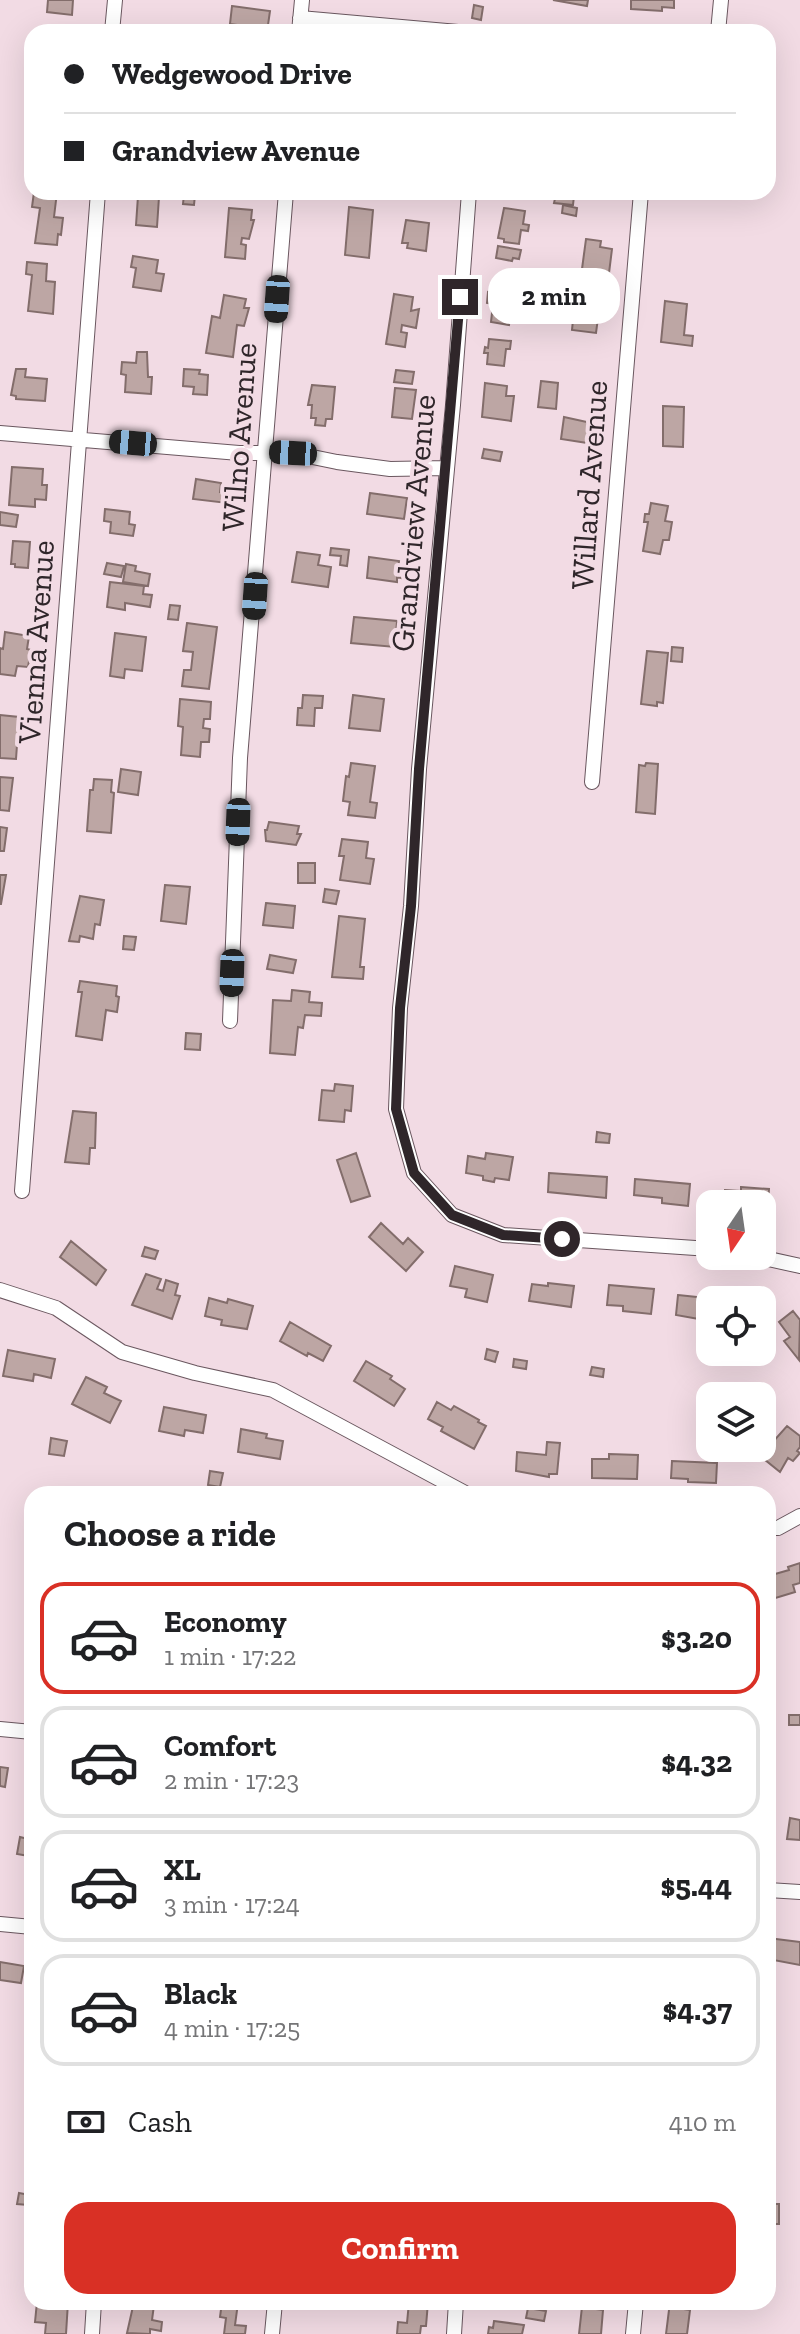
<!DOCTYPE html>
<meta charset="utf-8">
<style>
:root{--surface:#fff;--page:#f2f2f2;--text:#202124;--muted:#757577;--line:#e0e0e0;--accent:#d93025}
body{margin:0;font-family:"Zilla Slab",serif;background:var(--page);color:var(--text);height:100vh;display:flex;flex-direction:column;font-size:30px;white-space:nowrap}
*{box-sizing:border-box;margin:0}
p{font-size:26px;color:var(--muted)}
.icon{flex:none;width:44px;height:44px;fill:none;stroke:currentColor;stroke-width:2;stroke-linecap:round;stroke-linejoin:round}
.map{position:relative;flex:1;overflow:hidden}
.details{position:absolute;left:24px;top:1486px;width:752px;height:824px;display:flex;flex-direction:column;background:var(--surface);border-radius:24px;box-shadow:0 8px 32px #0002}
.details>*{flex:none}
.guide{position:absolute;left:24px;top:24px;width:752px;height:176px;border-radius:24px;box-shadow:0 8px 32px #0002;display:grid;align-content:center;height:176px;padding:0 40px;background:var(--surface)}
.needle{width:52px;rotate:193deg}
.buttons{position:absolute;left:696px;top:1190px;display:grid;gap:16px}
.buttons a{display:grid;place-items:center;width:80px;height:80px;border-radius:16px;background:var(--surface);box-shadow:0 8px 32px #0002;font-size:40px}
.end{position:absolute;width:36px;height:36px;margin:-18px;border:10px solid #2f262a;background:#fff;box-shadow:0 0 0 4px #fff}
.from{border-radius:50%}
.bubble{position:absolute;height:56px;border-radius:24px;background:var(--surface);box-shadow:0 8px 32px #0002;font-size:26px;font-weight:800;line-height:56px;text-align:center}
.car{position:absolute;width:24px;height:48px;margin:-24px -12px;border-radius:10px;box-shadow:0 0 6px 2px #0007;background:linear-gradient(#222 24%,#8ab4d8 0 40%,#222 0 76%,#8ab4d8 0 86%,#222 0)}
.guide b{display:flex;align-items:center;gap:28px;height:76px;font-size:30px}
.guide b+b{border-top:2px solid var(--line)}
.guide i{width:20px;height:20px;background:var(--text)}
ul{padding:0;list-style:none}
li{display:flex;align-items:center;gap:24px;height:112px;margin:0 16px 12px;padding:0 24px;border:4px solid var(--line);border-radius:24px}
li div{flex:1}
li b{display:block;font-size:30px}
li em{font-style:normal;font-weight:800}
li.selected{border-color:var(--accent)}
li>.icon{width:72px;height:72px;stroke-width:1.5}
h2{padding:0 40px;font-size:36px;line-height:96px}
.pay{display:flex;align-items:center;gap:20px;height:88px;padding:0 40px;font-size:30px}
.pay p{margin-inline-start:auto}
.primary-button{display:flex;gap:16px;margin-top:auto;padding:16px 40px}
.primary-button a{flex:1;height:92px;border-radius:24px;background:var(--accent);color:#fff;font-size:32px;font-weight:800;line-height:92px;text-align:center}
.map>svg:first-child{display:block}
</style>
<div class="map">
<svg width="800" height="2334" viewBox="0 0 800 2334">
<rect width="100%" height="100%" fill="#f2dbe4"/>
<path fill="#bda6a4" stroke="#836d6b" stroke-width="2" d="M48,0h25l-1,15 -25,-3z
M553,0h35l-1,6z
M631,0h43v8l-12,-1v4l-31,-2z
M474,5l9,2 -2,13 -9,-2z
M232,6l38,5 -3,21 -23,-1 1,-5 -15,-2z
M34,192h23l-3,25 9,1 -2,17 -3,-1 -1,11 -22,-2 5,-35 -8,-1z
M184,194l11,1 -1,10 -11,-1z
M556,194l18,2 -1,9 -19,-2z
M138,196l21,1 -2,30 -21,-2z
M563,205l14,3 -1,8 -14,-3z
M349,207l24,3 -4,48 -24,-3z
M229,208l23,2 -1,10h3l-5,19 -7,-1 -1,6 5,1 -1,14 -20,-2z
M504,208l21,3 -2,13 6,1 -1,6 -7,-1 -2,14 -15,-2v-3l-6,-1z
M406,220l23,3 -3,28 -19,-3 1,-5h-6z
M586,239l15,2 -1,6 12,2 -3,24 -27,-4z
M498,246l23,4 -2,9 -6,-1 -1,3 -16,-3z
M133,256l25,4 -2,13 8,1 -3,17 -28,-4 3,-19 -5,-1z
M27,262l20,2 -1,17 9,1 -2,32 -25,-3 4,-36 -6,-1z
M549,285l10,1 -2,13 -9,-1z
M495,286l22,2v6l-4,-1 -4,32 -18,-3 2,-18 -6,-1 1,-11 6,1z
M394,294l19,3 -2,14 8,-2 -3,19 -14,-3 -1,7 6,1 -2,14 -19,-3z
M224,295l22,4 -2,9h5l-5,18 -7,-1 -4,32 -27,-4 6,-37 8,2z
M575,300l25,3 -4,30 -24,-3z
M665,301l22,3 -3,31 9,1 -1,10 -31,-4z
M489,339l22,2 -1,8h-4l-2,17 -17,-2 1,-11h-4l1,-6 3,1z
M137,352h10l1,25h4l-1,17 -26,-2 1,-17 -5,-1 1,-12 14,1z
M16,369h10l-1,8 22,2 -2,22 -29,-2v-3l-5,-1z
M184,369l16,1 -1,4 9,1 -1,20 -14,-1 1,-7 -11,-1z
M396,370l18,2 -2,12 -18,-2z
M541,381l17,2 -2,26 -18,-2z
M485,383l22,3 -1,10h8l-3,25 -29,-4z
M312,385l23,2 -3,32h-6l-1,7 -10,-1 1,-7h-5l1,-13h-4z
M395,388l21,2 -4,29 -20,-2z
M663,406l21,1 -1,40 -20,-1z
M564,417l32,7 -2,20 -33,-5z
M484,449l18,3 -2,9 -18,-3z
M12,467l31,2 -1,16h5l-1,15 -11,-1v8l-26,-2z
M196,479l25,4 -1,9 9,1 -2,10 -34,-4z
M370,493l37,5 -3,21 -37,-5z
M651,503l17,3 -3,15 7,1 -3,18h-6l-3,14 -17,-3 5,-29h-4l1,-8h4z
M105,509l25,3 -1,12 6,1 -2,11 -23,-3 1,-11 -7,-1z
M0,512l18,3 -2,12 -16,-2z
M13,541l17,1 -2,26 -13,-1v-3h-4z
M331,548l18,2 -2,16 -7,-1 1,-9 -11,-1z
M297,552l23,3 -2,10 13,2 -3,20 -36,-5z
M369,557l30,4 -1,9 4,1 -1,7 -4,-1v5l-30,-4z
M107,563l17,3 -3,11 -17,-3z
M126,564l10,2 -1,5 15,3 -2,12 -25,-4z
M110,582l34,4 -1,8 9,1 -2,12 -25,-4v7l-18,-3z
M170,605l10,1 -2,14 -10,-1z
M354,617l43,4 -2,26 -44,-4z
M187,623l30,4 -8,62 -27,-3 2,-16h7l2,-18 -10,-1z
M5,632l24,4 -2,13 4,1 -3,17 -11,-1 -2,10 -15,-2v-26l3,1z
M115,633l31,4 -4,34 -17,-2 -1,9 -14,-2z
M672,647l11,1 -1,14 -11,-1z
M647,651l21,2 -5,50 -6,-1v4l-16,-2z
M303,695l20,1 -1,12h-7l-1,18 -17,-1 1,-17h4z
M353,695l31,4 -4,32 -31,-3z
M180,699l31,3 -1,17h-6l-1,9 7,1 -1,13h-8l-1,15 -19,-2 2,-28 -5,-1z
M0,715l19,2 -3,42 -16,-1z
M351,763l24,3 -5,36 7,1 -2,15 -27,-3 2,-13 -7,-1 3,-25 3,1z
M646,763l12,1 -3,50 -19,-2 3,-47 6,1z
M121,769l20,3 -3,23 -20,-3z
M0,777l13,1 -4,33 -9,-1z
M94,779l18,1 -1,12 3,1 -3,40 -24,-2 3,-41h3z
M269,822l30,4 -2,8h4l-5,11 -30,-4 -1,-11h2z
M0,827l7,1 -3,23h-4z
M342,839l26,3 -2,16 8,1 -4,25 -30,-4 4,-24h-5z
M298,863h17v20h-17z
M0,875h6l-5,29h-1z
M165,885l25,2 -4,37 -25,-3z
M325,889l14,2 -3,13 -13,-2z
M80,896l24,4 -4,25 -5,-1 -2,15 -13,-3 -1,6 -10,-1z
M266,903l29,3 -2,22 -30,-3z
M339,916l26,3 -5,48h4l-1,12 -31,-2z
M124,936l12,1 -2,13 -11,-1z
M270,955l26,5 -3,13 -26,-4z
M80,981l37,5 -1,10 3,1 -2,15 -11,-2 -4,30 -26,-4 6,-44h-4z
M292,990l18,2 -1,10 13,1 -1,13 -16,-1 -2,13 -5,-1 -3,28 -25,-2 3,-53 18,1z
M186,1033l15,1 -1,16 -15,-1z
M335,1084l18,2 -2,25 -6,-1 -1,12 -25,-2 3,-30 12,1z
M73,1111l23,2 -1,35h-5l-1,16 -24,-2z
M597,1132l13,2 -1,9 -13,-1z
M356,1153l14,43 -19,6 -14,-42z
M486,1153l27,4 -4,23 -14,-2 -1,4 -11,-2v-4l-17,-3 2,-17 17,3z
M549,1173l58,4 -1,21 -58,-6z
M635,1179l55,5 -2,22 -26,-3v-5l-28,-3z
M741,1187l28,2 -1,19h-6v-4h-38l1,-14 16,1z
M381,1223l22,21 5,-6 15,14 -17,19 -37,-34z
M71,1241l35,29 -10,15 -36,-28z
M145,1247l13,4 -3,8 -13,-3z
M455,1266l38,9 -6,27 -22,-5 2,-8 -17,-3z
M146,1274l15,5 -4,10 6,2 3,-11 12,4 -3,11 5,1 -8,23 -40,-14z
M548,1283l26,3 -3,21 -42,-6 3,-17 16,2z
M609,1285l45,4 -3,25 -28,-3v-5l-16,-1z
M678,1295l38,4 -6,1v21l-34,-6z
M209,1298l18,5 1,-4 25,7 -6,23 -26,-4 1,-5 -17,-4z
M793,1311l7,9 -1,40 -15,-19 6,-4 -11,-15z
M290,1322l41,24 -8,15 -15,-8 -1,3 -27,-15z
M487,1349l11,3 -3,10 -10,-3z
M8,1350l47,9 -4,19 -17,-4 -1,7 -30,-5z
M514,1359l13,2 -1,8 -13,-2z
M366,1361l26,15 -2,3 15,10 -11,17 -40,-25z
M592,1367l12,2 -1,8 -13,-2z
M86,1377l21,10 -3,6 17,8 -11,22 -38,-19z
M437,1402l14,8 3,-4 25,14 -1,2 8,4 -12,23 -33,-18 2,-4 -15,-8z
M164,1407l42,8 -3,18 -18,-3 -1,6 -25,-5z
M787,1426l13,10v11l-3,4 3,2 -7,8 -5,-3 -8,14 -16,-13 10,-12 -3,-3z
M241,1429l26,5 -1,4 17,3 -3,18 -42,-7z
M51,1438l16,3 -3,15 -15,-2z
M547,1442l13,1 -3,31h-8v3l-33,-6 1,-19 29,3z
M609,1454l29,1 -1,24 -45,-1v-19h17z
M672,1461l45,2 -1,20 -28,-1v-3l-17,-1z
M210,1471l13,2 -3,14 -12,-2z
M800,1563v20l-7,2 2,7 -26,8 -1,-24 21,-6 -1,-3z
M30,1644h2v41h-6z
M789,1715h11v10h-11z
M0,1767l8,1 -3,19 -5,-1z
M790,1818l10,2v20l-13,-1z
M20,1837l12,3 -3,16 -12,-2z
M768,1938l32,4v23l-32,-6z
M0,1962l24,4 -3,17 -21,-3z
M19,2193l11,2 -2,10 -11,-1z
M768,2204h11v20h-11z
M37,2302h31l-2,32h-21l1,-11 -11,-1z
M134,2302l20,3 -2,15 10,2 -1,9 -11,-2v5l-23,-1z
M222,2302l16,1 -3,22 11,1 -1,8h-21l2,-16 -6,-1z
M409,2302h19l-2,24h-5l-1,8h-23l1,-12 9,1z
M670,2302h14l-1,7 7,1 -3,24h-21z
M582,2307l21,3 -2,24h-22z
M528,2308l18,3 -2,10 -18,-3z
M494,2321l30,4 -2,9h-34l1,-7 4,1z"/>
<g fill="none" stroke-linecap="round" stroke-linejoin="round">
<g stroke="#6a575f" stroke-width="16">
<path id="street" d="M300,18l158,14
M112,32l3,-32
M299,32l3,-32
M718,32l3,-32
M469,192l-16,213 -34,364 -8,137 -11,102 -4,101 18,64 38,42 51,20 207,14
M0,433l239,20h54l44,9 53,7 56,-1
M592,782l49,-590
M230,1021l10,-263 46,-566
M22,1191l76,-999
M755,1256l45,10
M0,1290l56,18 66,44 73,21 78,17 194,104
M768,1528h10l22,-12
M0,1729l32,3
M768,1890l32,2
M0,1924l32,3
M92,2334l2,-32
M272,2334l3,-32
M454,2334l2,-32
M633,2334l3,-32"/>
</g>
<use href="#street" stroke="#fff" stroke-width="14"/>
</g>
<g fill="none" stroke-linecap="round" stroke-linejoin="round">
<path stroke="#2f262a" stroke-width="10" d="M460,297l-41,472 -8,137 -11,102 -4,101 18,64 38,42 51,20 59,4"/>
</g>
<g text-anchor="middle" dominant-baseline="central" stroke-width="8" stroke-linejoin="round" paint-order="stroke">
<g font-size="32" fill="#2f262a" stroke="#f2dbe4">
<text transform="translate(239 437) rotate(-86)">Wilno Avenue</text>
<text transform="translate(589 485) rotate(-86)">Willard Avenue</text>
<text transform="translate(413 523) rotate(-85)">Grandview Avenue</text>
<text transform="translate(36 642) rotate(-86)">Vienna Avenue</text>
</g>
</g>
</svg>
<div class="buttons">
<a><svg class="needle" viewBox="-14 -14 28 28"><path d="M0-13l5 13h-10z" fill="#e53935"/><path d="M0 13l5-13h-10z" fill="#757577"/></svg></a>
<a><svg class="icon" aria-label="locate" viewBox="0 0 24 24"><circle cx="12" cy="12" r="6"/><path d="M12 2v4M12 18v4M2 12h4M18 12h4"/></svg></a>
<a><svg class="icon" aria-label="layers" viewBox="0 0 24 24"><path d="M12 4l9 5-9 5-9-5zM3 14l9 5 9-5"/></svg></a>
</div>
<i class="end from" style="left:562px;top:1239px"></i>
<i class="end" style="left:460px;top:297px"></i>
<div class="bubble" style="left:488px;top:268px;width:132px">2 min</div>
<i class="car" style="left:277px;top:299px;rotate:184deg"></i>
<i class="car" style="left:133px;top:443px;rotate:275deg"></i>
<i class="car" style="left:293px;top:453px;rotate:273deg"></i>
<i class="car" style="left:255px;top:596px;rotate:184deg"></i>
<i class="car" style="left:238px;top:822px;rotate:182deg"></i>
<i class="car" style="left:232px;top:973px;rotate:182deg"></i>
<div class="guide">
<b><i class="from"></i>Wedgewood Drive</b>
<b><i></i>Grandview Avenue</b>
</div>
<section class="details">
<h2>Choose a ride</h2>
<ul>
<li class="selected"><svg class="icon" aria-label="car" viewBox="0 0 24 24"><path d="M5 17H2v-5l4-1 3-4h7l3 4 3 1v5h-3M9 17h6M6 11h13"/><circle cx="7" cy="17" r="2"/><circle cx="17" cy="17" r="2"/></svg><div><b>Economy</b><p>1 min · 17:22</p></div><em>$3.20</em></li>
<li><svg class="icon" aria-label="car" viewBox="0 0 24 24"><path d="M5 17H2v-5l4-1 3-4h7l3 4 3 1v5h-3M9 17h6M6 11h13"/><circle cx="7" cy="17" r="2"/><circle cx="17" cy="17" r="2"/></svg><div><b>Comfort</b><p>2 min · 17:23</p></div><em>$4.32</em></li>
<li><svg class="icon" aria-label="car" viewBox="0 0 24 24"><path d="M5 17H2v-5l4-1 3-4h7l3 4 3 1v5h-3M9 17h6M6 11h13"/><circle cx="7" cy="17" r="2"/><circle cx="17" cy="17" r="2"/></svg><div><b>XL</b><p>3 min · 17:24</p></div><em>$5.44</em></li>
<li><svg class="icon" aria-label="car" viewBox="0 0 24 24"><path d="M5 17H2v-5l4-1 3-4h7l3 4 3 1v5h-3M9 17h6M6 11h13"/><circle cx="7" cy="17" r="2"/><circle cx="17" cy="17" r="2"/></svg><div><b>Black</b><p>4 min · 17:25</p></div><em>$4.37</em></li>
</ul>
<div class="pay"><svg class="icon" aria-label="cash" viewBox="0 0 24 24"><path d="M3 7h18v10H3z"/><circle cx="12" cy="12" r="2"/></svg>Cash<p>410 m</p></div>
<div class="primary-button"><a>Confirm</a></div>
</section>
</div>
